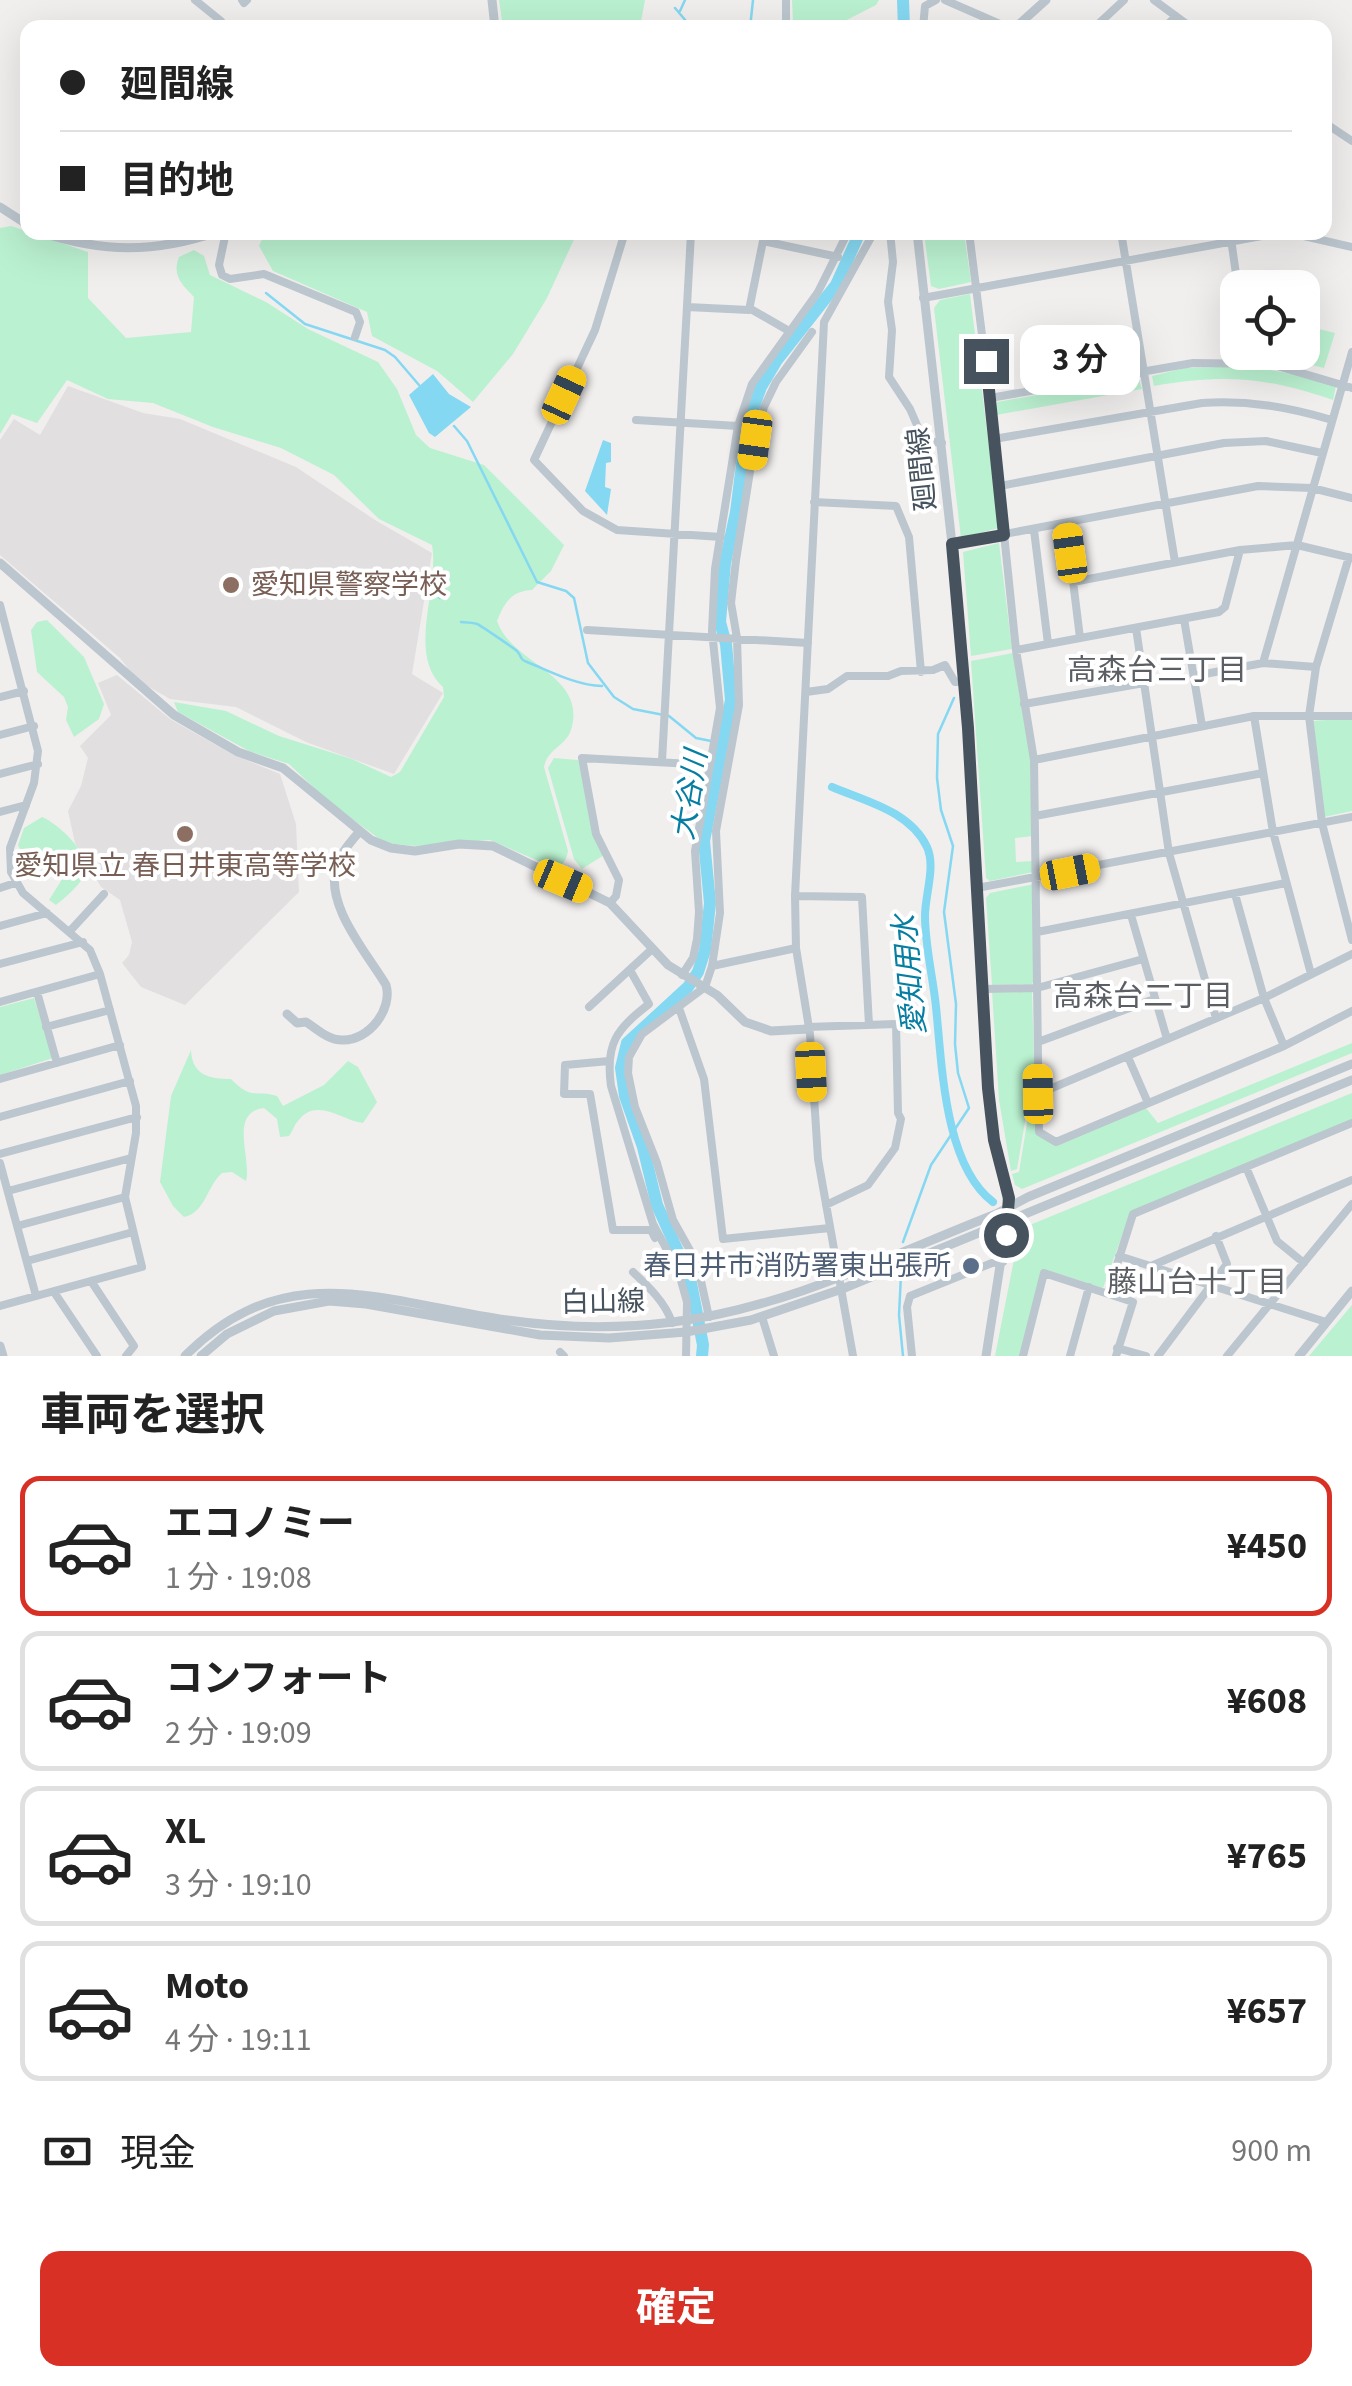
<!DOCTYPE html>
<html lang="ja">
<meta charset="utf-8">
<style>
:root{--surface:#fff;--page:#f6f6f6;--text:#222;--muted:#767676;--line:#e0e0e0;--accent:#d93025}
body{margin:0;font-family:"Source Sans 3","Noto Sans JP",sans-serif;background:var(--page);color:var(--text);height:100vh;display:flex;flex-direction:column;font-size:38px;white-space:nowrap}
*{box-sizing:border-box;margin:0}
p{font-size:32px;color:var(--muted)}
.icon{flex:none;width:55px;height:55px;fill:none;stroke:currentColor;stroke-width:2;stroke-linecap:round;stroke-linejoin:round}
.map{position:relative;height:1356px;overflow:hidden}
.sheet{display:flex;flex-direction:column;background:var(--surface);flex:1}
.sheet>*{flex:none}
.hud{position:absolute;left:20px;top:20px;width:1312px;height:220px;border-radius:20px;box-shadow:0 10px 40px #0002;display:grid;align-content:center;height:220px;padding:0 40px;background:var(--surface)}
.controls{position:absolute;left:1220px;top:270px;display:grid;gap:20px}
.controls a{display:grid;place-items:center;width:100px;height:100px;border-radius:20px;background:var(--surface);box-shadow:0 10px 40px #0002;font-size:50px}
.end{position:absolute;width:45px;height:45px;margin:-22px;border:12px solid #46525d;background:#fff;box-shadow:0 0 0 5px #fff}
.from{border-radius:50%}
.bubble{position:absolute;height:70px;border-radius:20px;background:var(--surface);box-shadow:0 10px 40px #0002;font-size:32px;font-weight:700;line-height:70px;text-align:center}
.car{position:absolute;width:30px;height:60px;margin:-30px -15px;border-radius:12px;box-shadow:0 0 8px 2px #0007;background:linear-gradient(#f5c518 24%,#345 0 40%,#f5c518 0 76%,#345 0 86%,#f5c518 0)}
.hud b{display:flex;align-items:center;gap:35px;height:95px;font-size:38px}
.hud b+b{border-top:2px solid var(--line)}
.hud i{width:25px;height:25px;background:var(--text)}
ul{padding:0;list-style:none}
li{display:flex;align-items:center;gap:30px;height:140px;margin:0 20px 15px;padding:0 20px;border:5px solid var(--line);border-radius:20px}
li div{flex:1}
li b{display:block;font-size:38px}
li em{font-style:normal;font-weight:700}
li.current{border-color:var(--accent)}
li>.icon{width:90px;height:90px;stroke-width:1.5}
h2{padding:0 40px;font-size:45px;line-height:120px}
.pay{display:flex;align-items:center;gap:25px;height:110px;padding:0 40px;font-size:38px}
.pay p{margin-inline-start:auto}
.primary-button{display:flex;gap:20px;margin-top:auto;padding:20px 40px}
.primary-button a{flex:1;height:115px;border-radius:20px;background:var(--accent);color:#fff;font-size:40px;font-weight:700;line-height:115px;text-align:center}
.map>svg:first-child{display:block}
</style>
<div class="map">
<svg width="1352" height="1356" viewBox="0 0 1352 1356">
<rect width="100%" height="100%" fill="#f1eeee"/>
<path fill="#e2dfe0" d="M68,386l75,27 37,6 116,48 79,53 57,33 -20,121 31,19 -49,81 -88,-32 -70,-35 -66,-8 -33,-19 -17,-22 -120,-103v-115l14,-21 26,16z
M117,675l53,44 64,36 46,19 16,50 3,68 -114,113 -44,-18 -19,-24 7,-8 3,-13 -12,-42 -19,-13 -26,-44 -7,-32 13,-25 7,-28 -8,-12 31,-31 -13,-32z"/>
<path fill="#baf1d0" d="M499,0h146l-5,27 -137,1z
M792,0h87l-3,5 -43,22 -34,1 -6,-6z
M11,226l77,26v46l38,40 65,-6 3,-35c-13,-13 -22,-22 -15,-40l15,-7 10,6 6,19 56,27 42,27 70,33 19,27 19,46 14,13 54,17 80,80 -13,26 -19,19c-21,1 -28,13 -35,31 15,44 91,53 74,109 -6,17 -23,18 -27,37l24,84c-2,10 -5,16 -16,16l-62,-27 -74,6 -31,-3 -56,-41 -40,-38 -40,-13 -71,-39 -4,-10 52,9 53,25 73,23 39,18 9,-5 44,-75 -1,-10c-37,-34 -3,-98 -11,-142l-53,-26 -45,-44 -53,-27 -68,-21 -60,-24 -45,-4 -41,-19 -30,43 -25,-9 -12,20v-206z
M265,232h312v1l-30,65 -34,56 -40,48 -36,-31 -65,-35 -5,-24 -94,-41 -14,-25z
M924,233h40l7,49 -32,7 -8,-3z
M970,294l29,234 -38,10 -27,-230 6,-8z
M1303,325l32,8 -11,35 -41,-10 2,-5 17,-1z
M1248,366l56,10 32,10 -3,14c-66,-23 -110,-26 -179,-14l-2,-10 33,-8z
M1138,377l4,12 -146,26 1,-13z
M999,543l13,106 -41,7 -8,-104z
M47,620l37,37 20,47 -5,15 -25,18 -8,-17 2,-13 -4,-10 -27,-25 -6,-42 6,-8z
M1013,653l18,109 2,74 -18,2 1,24 17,-1v11l-43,9 -4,-3 -15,-217z
M1352,718v93l-28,6 -12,-96z
M554,758l24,2 26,95 -22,14 -8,-10 -26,-91z
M42,817c16,6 51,39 43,57 -4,10 -20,24 -29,31l-7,-5 12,-19c-5,-21 -19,-19 -37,-24l-6,-12 6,-17z
M1034,884v97l-2,3 -40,1 -6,-87 4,-5z
M1032,990l3,107 -8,13 -10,59 -6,2 -12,-71 -7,-109z
M34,998l19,60 -53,17v-68z
M1352,1043v10l-330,136 -7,-4 -3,-11 7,-2 9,-55 6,-15 1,29 19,14 92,-37 12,15z
M191,1050c1,25 18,29 40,29 22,22 22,10 46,17l6,10 41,-21 24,-24 10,6 19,35 -14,21c-20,-2 -47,-27 -65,-2 -4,4 -5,10 -9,15l-9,1 -3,-18 -13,-11c-36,4 -12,51 -18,73l-14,-9 -10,1c-15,13 -17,40 -38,44l-11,-11 -13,-24 11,-86z
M1352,1093v27l-221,91 -28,77 -59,-19 -24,87h-25l25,-127z
M1352,1305v51h-43z"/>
<path fill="#85d8f1" d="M433,374l16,20 22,13 -36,30 -6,-4 -20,-38z
M603,440l8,3v19l-5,1 -1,24 6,2 -4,26 -22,-24z"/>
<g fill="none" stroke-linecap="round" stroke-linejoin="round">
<path stroke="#85d8f1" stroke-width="2.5" d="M675,8l17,20
M680,11l5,-11
M750,28l3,-28
M859,232l1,1
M266,293l39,31 80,26 10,7 24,28
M454,426l13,15 70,141 29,9 8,7 14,65 26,34 19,12 36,7 27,22 15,3
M426,579l14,19
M461,622c2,0 14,1 16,2 3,1 38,25 40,27 6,7 2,8 10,11 23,9 48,23 75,24
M903,1242l28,-77 38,-57 -11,-35 -3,-29 1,-40 -12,-92 9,-66 -12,-36 -4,-32 1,-44 16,-36
M901,1275l-2,40 4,41"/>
<path stroke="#85d8f1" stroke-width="8" d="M832,787c33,14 78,24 95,60 9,20 -2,47 -2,69 0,30 8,61 11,91 6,57 8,158 57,195"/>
<path stroke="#85d8f1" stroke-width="12" d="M903,0l1,28
M702,1356l1,-11 -13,-67 -33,-73 -14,-58 -18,-51 -4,-28 6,-25 61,-56 10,-15 7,-22 5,-47 -6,-62 27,-141 -5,-56 -6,-22 5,-59 11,-51 11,-87 14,-38 16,-27 59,-75 24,-53"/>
<path stroke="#bcc6ce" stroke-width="8" d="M195,0l26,21
M242,0l2,3 3,-3
M945,0l64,28
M1154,0l38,28
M786,28v-28
M923,28l2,-22 11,-6
M1094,28l30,-28
M1164,28l12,-12
M1325,123l27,18
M226,232l-7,33 3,10 8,4 34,-5 92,38 4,10 -5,15
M625,232l-30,98 -61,130 49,51 34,19 104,7
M890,232l3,30 -5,40 4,28 -3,47 21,32 10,23 8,9 14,2
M969,232l21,166 26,252 18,110 5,372 17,10 228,-96 68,-35
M1121,232l54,330
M1230,232l8,56
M923,298l344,-63 37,1 48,11
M687,307l62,3 14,-69 75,16
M749,308l40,23
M990,398l203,-35 78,1 81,24
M636,420l102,6
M994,439l208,-36c46,-3 86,4 130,17
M1000,486l224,-43 42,-2 56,12
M814,502l82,4 13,31 12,135
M1066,524l14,114
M1034,530l14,114
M952,544l306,-58 54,2 40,10
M1349,557l-33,110 -7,49 13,107 30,117
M1073,582l167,-32 57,-5 55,13
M0,605l38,146 -4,32 -24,65 1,24 12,21 67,57 10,24 36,132v27l-11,64 17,70 -142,39
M1184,619l18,107
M1136,628l33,225 47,165
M587,630l221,13
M1016,650l203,-38 6,-5 15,-57
M1263,663l89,-311
M1194,676l69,-13 53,4
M806,692l22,-3 19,-13h41l13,-5 32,-1 12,-5 10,17h8
M0,697l24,-6
M1024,704l120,-21
M1254,716l19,116 38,142
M0,735l34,-9
M1034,760l220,-44h98
M662,761l29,-528
M0,774l38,-10
M0,812l26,-7
M1035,816l228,-43
M0,888l15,-5
M977,888l375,-71
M1235,894l29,104 20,48
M795,896l67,1 7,128
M610,903l6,-7 3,-16 -23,-46 -14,-76 128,7
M1131,915l36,124
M0,926l47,-13
M70,931l34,-37
M1037,932l249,-49
M0,964l83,-22
M712,966l84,-18
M630,970l19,34c-32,25 -44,39 -38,82l42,138 25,46 9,32 -1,54
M682,975l11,-17 4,-19 2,-27 -4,-61 25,-143 -8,-77 3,-62 23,-143 14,-42 66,-92 30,-60
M983,989l54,-1 106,-29
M37,992l20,71
M0,1002l100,-28
M589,1007l62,-57
M679,1008l25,71 19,160 107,-11
M46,1027l64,-17
M808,1027l88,-3 2,89 3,6 -6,29 -27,37 -42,20
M1038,1042l116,-43
M1128,1057l20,46
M609,1061l-44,4 -1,29h26l23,136h38l4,8
M0,1079l120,-34
M1038,1094l226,-96 88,-44
M0,1117l130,-36
M0,1154l137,-37
M0,1163l36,133
M1246,1167l31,74 27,22
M8,1191l123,-33
M17,1226l108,-29
M1119,1256l207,66
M27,1261l106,-29
M1151,1266l201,-86
M633,1272c15,14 33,31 39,51
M91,1281l43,65 -8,10
M54,1292l43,64
M1108,1293l25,-79 219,-91
M709,1317l-12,-54 -24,-43 -16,-57 -22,-56 -7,-34 1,-16 13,-23 63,-47 7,-21 8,-53 -4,-82 23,-126 -2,-67 -6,-35 5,-43 19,-120 9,-33 12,-25 36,-50
M762,1317l12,39
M1117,1348l29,8
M560,1352l4,4
M853,1356l-35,-197 -8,-125 -14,-86 -1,-52 29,-574 50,-90
M912,1356l-5,-49 3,-11 82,-33 11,-1
M1023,1356l21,-83 89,29 -17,54
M1070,1356l19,-69
M1158,1356l69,-92 -11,-28
M1227,1356l125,-152"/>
<path stroke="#bcc6ce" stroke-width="9" d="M492,0l3,28
M1015,28l31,-28
M0,207l28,18
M40,232c63,21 115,21 177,0
M917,232l35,312 16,183 20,361 7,53 14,67 -23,148
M0,563l174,152 64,37 45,16 88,72 20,8 24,3 44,-7 34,2 117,57 58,62 49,30 28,27 26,9 37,-2
M287,1014l10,9 9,-1c11,7 22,18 36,18 27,1 51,-31 44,-55 -19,-32 -63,-81 -49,-121 4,-12 14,-22 22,-32
M0,1346l3,10
M185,1356c101,-102 201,-53 322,-36 55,8 110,9 166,2 113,-14 218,-67 323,-108l32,-17 324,-133
M201,1356l26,-22 47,-23 55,-10 37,3 174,31 69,3 77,-6 65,-12 91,-31 510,-209
M1299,1356l53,-65"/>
</g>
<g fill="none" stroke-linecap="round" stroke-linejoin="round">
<path stroke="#46525d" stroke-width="12" d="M986,361l18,174 -52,9 16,184 20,360 6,52 15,58 -3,37"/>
</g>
<g fill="#8d6e63" stroke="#fff" stroke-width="4">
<circle cx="231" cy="585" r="10"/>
<circle cx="185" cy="834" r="10"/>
</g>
<circle fill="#5c6f8a" stroke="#fff" stroke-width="4" cx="971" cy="1266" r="10"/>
<g text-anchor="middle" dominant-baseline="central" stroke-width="8" stroke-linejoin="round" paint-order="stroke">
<g font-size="28" fill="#46525d" stroke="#fff">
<text transform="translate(922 469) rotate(-96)">廻間線</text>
<text transform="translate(603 1302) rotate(-1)">白山線</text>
</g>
<g font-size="28" fill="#785e54" stroke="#fff" text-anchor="start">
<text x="251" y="585">愛知県警察学校</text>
<text x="185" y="866" text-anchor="middle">愛知県立 春日井東高等学校</text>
</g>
<g font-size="28" fill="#4e5e75" stroke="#fff" text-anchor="end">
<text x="951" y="1266">春日井市消防署東出張所</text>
</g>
<g font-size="30" fill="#5b5f64" stroke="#fff">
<text x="1157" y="670">高森台三丁目</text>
<text x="1143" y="996">高森台二丁目</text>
<text x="1197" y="1282">藤山台十丁目</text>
</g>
<g font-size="30" font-style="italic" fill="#067ea1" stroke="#fff">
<text transform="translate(690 795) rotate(-81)">大谷川</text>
<text transform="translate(910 975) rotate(-95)">愛知用水</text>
</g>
</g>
</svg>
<div class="controls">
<a><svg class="icon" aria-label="locate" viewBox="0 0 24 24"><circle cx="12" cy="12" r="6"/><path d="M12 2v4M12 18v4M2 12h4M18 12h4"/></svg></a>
</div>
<i class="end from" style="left:1006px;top:1235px"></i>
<i class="end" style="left:986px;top:361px"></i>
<div class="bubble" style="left:1020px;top:325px;width:120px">3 分</div>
<i class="car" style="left:564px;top:395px;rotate:25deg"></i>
<i class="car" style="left:755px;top:440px;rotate:188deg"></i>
<i class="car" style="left:1070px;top:553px;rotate:352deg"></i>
<i class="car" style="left:1070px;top:872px;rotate:79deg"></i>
<i class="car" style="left:563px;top:881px;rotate:113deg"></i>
<i class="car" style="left:811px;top:1072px;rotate:177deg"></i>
<i class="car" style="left:1038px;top:1094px;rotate:359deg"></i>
<div class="hud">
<b><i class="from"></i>廻間線</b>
<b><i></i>目的地</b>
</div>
</div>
<section class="sheet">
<h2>車両を選択</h2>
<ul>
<li class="current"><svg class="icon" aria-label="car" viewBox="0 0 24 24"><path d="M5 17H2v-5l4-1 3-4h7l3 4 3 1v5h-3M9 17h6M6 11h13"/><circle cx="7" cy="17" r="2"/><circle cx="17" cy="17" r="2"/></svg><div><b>エコノミー</b><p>1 分 · 19:08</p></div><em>¥450</em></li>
<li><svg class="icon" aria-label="car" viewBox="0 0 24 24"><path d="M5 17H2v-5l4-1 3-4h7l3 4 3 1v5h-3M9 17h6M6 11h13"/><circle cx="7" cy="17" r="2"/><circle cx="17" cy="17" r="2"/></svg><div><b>コンフォート</b><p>2 分 · 19:09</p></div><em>¥608</em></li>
<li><svg class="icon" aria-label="car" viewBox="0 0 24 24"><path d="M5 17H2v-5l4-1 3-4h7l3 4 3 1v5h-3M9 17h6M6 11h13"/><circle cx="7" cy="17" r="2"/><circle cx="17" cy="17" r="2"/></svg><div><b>XL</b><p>3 分 · 19:10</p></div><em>¥765</em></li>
<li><svg class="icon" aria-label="car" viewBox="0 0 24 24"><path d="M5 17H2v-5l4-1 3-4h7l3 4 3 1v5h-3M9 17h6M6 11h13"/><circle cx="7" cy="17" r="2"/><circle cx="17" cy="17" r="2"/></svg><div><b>Moto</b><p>4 分 · 19:11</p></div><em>¥657</em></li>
</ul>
<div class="pay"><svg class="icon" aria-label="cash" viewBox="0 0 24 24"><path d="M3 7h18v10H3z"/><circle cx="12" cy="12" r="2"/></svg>現金<p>900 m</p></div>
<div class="primary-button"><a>確定</a></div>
</section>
